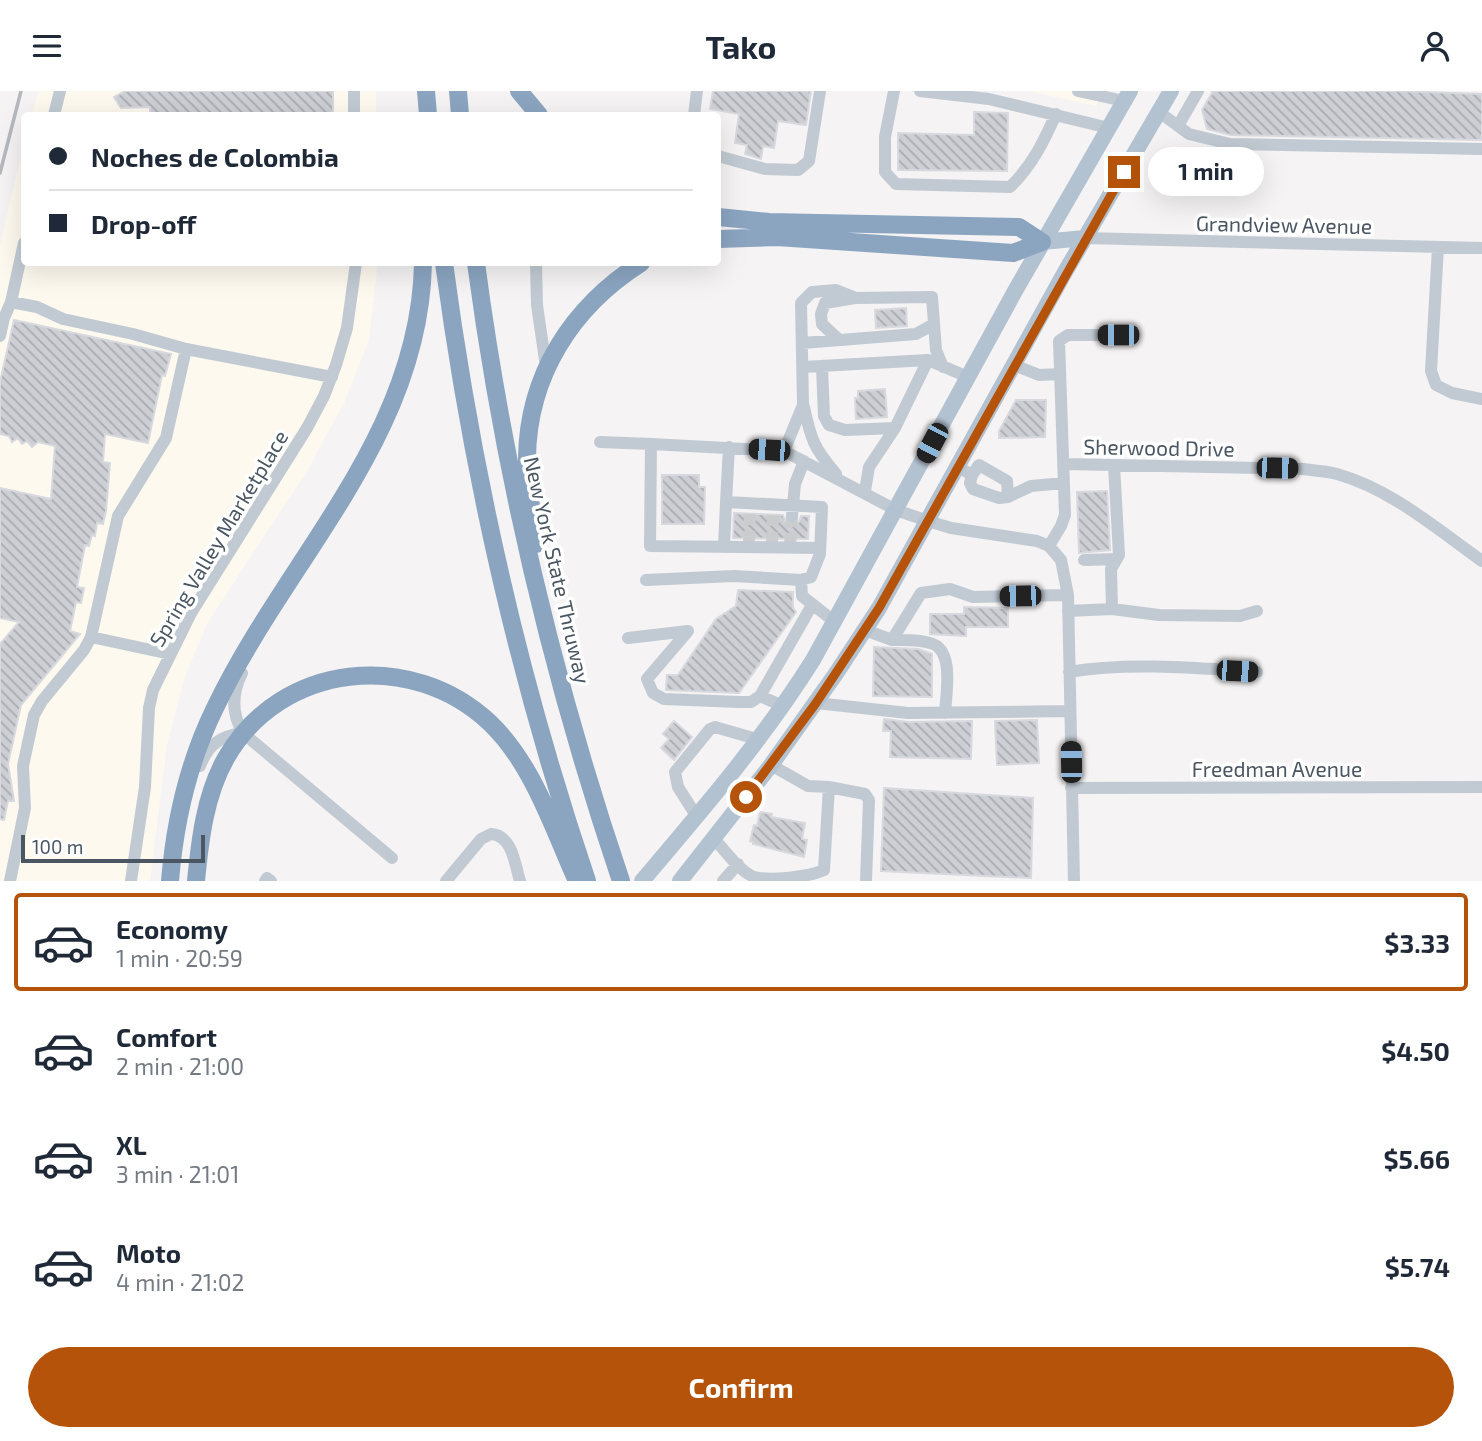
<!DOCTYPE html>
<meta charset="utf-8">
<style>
:root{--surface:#fff;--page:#f6f6f7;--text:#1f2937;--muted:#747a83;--line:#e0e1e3;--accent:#b45309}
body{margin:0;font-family:"Exo 2",sans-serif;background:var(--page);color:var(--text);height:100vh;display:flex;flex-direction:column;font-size:26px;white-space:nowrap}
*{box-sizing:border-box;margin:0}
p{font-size:23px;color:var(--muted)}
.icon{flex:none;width:38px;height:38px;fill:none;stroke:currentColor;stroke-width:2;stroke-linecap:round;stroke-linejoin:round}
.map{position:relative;height:790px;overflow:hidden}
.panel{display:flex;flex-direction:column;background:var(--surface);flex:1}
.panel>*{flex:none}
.guide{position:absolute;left:21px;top:21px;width:700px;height:154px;border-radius:7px;box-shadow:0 7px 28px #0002;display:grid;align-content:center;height:154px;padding:0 28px;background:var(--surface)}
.scale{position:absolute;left:21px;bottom:18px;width:184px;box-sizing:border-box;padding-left:7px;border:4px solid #4a5661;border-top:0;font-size:19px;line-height:24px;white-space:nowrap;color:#4a5661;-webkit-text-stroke:5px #fff;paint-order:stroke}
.end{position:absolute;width:32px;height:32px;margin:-16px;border:9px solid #b45309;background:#fff;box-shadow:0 0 0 4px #fff}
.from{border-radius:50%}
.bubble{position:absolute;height:49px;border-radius:24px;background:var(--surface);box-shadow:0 7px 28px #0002;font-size:23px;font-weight:700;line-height:49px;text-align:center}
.car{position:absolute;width:21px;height:42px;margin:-21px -10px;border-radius:9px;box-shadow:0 0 5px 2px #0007;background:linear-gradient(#222 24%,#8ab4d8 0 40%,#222 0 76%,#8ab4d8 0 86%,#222 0)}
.guide b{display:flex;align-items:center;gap:24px;height:66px;font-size:26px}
.guide b+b{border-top:2px solid var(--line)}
.guide i{width:18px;height:18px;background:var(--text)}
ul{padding:12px 0 0;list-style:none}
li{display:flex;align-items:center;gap:21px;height:98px;margin:0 14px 10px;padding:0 14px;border:4px solid transparent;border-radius:7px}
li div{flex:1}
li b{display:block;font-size:26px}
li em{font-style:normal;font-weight:700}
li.on{border-color:var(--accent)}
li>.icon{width:63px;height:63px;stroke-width:1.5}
.action{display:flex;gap:14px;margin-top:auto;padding:14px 28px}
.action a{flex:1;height:80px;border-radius:42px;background:var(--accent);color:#fff;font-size:28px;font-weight:700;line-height:80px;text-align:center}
header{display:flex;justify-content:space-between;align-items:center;height:91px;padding:0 28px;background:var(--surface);font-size:32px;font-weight:700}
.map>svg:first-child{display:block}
</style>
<header><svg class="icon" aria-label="menu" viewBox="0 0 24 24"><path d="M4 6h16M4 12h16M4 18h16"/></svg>Tako<svg class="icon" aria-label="person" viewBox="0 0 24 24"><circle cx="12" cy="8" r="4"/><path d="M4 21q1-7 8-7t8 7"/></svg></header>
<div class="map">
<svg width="1482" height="790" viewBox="0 0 1482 790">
<defs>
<pattern id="building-back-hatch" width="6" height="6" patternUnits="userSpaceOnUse" patternTransform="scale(1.75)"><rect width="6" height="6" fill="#cdcfd5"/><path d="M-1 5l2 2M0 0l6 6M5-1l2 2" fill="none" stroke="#a8abb0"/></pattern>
</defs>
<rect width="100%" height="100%" fill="#f5f3f3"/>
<path fill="#fdf9ef" d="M38,0h338v24h-344z
M1028,0h78l-10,15z
M24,54v118h354l-9,77 -25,63 -37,68 -99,151 -23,54 -18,69 -17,136h-150v-637z"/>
<path fill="url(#building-back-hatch)" stroke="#d7d9de" stroke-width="2" d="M125,0h208v24h-183v-8l-29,1 -7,-11z
M713,0h98l-5,34 -28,-4 -4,27 -11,-2 -2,13 -16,-5 2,-9 -12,-2 4,-29 -29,-5z
M1213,0h182l87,3v46l-251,-5 -24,-6 -5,-19z
M974,21l34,1 -1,58 -109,-1v-37l76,2z
M906,217l1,18 -31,2 -1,-18z
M14,229l157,34 -6,22 -3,-1 -14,68 -43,-9 -2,28 7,1 -4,48 -3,13 -6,-1 -2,13 -3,-1 -3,11 -4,-1 -8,42 7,1 -3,15 -5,-1 -6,29 10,3 -59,71 -13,59 6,37h-6l-4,19 -4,-1v-175l19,-22 -19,-4v-130l51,11 4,-53 -17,-4 -6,5 -5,-6 -5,3 -4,-6 -6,4 -3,-6 -9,-2v-52z
M885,298l2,28 -31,2 -1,-21h3v-7z
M1016,309h30l-1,37 -46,1v-7z
M662,384h37v12h6l-1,37h-42z
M1107,400l3,59 -31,3 -2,-61z
M734,422l49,2 3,8 6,2 7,-3 2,-6h8l-1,23 -75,-1z
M738,499l55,2v16l3,4 -57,81 -73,-3 1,-15h11l38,-56 20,-13z
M964,516l44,1v19h-42v9l-36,-2v-20h34z
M874,556l45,2 13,5v43l-59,-1z
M884,628l24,3 64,-1 -1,38 -81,-2 1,-26h-8z
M1037,629l2,43 -42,2 -2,-44z
M674,630l18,16 -18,23 -13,-12 8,-9 -6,-5z
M884,697l149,10 -2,80 -150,-7z
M760,721l12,2 -1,3 34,6 -3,16 5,1 -3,17 -51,-13v-2l-3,-1 4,-16 3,1z"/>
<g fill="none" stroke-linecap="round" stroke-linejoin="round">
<path stroke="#caccce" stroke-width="12" stroke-dasharray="12 6" stroke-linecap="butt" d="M749,452l1,-29
M772,453l1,-29
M790,454l2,-29"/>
<path stroke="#c1cad2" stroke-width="12" d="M354,0v24
M894,0l-9,46v35l11,12 114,3c22,-21 34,-46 46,-73
M920,0l69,8 120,29
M1078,0l46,10
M1159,21l30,22 41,10 252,5
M54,24l6,-24
M694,24l3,-24
M1178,35l20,-35
M718,65l47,13 33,1 11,-9 11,-70
M1085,147l397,10
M1438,156l-7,124 5,14 16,8 30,6
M536,172l1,42 9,62
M11,211l26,5 26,12 70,15 53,15 146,28
M0,245l4,-18 7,-16 13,-59
M838,248l-16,-15 -1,-10 4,-11 30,-5
M802,252l114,-9 18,-10
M1014,274l25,10 21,-1
M803,276l125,-7 40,17
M822,276l2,49 5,9 16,5 50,-2
M804,316c7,33 10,41 32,67
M600,351l51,2
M784,360l19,-46 -2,-102 11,-11 24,-2 20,8 76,-1 4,53 7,17
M1063,373l241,5c11,2 22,2 33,5 54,15 100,55 145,87
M958,376l14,8 -2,8 3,6 26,9 9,-1 23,-11 33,-3
M972,384l7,-10 28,16 1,16
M865,400l4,-24 26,-39 33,-68
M792,425l3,-32 9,-23
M1049,455l12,-20 4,-11 -6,-174 9,-6h50
M724,456l2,-45
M820,457l-170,-2 1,-102 133,7 112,59 32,11 23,7 86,13 12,5 12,14 7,35 6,286
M1084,469l33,-1
M646,489l88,-4 67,4 10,-3 9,-23 2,-47 -96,-5 3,-55
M801,489l1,16 33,26
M1112,518l-1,-40 8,-14 -5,-90
M1068,520l44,-2 47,6 81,1 17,-5
M865,539l27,10 29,-47 29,-4 23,8 95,-2
M91,546l79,17
M628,547l60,-7 -41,48 6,14 11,6 75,3h12l9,-6
M892,549c12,0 26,-1 38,3 25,6 16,51 15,70
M1069,581c59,-10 128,-4 188,0
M242,582c-10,20 -11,40 1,60l149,125
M816,612l92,10 162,-2
M783,615l-23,-10 52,-91
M200,675c8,-21 20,-30 43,-33
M829,696l36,7 4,6 -3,81
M1071,697l411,-1
M697,726l-19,-30 -3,-15 35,-43 5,-2 45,13
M714,748c11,11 25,32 40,38 16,4 55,0 70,-7l5,-83 -21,-1 -37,-21
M10,790l15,-73 -2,-42 11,-51 8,-14 42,-51 7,-13 27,-121 48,-78 20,-89
M131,790l14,-94 4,-79 4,-18 38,-77 116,-185 17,-32 12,-31 11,-37 9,-65
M265,790l2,-3 4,3
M446,790l35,-42 10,-5c21,1 24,30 29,47
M723,790l15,-17"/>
<path stroke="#b3c2d1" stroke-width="16" d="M1042,151l43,-4
M642,790c61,-72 120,-140 171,-221l202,-369 115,-200
M680,790l91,-116 64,-90 44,-67 186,-336 106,-181"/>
<path stroke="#8ba5c1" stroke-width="18" d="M426,0l2,24
M458,0l2,24
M519,0l20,24
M718,126l51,5 250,5 23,15
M718,148l59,-2 236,16 29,-11
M444,172c28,210 75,417 143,618
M476,172c28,210 77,417 145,618
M536,453c-3,-28 -9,-57 -9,-86 1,-83 45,-151 114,-195
M170,790c5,-61 18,-118 45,-173 71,-149 205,-271 208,-445
M196,790c4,-41 9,-86 30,-123 55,-96 186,-109 264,-35 43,41 63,105 87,158"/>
<path stroke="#b5b8bd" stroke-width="3.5" d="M0,82l21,-82"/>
</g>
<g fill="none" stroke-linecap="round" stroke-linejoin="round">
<path stroke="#b45309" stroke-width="9" d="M746,706l70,-94 63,-95 245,-436"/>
</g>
<g text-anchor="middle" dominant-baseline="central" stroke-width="7" stroke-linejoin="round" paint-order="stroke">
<g font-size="21" fill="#4a5661" stroke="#fff">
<text transform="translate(1284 133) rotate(1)">Grandview Avenue</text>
<text transform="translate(1159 356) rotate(1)">Sherwood Drive</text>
<text transform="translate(218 447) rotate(-59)">Spring Valley Marketplace</text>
<text transform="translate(558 479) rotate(77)">New York State Thruway</text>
<text x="1277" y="677">Freedman Avenue</text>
</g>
</g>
</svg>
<div class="scale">100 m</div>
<i class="end from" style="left:746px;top:706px"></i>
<i class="end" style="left:1124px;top:81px"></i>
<div class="bubble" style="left:1148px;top:56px;width:116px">1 min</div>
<i class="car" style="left:1118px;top:244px;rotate:270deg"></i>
<i class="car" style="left:932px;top:352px;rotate:208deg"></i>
<i class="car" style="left:769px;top:359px;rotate:274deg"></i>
<i class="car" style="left:1277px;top:377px;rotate:91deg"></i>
<i class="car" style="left:1020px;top:505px;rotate:269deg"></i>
<i class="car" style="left:1237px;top:580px;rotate:93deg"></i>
<i class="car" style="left:1071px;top:671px;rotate:359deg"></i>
<div class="guide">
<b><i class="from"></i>Noches de Colombia</b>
<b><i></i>Drop-off</b>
</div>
</div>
<section class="panel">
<ul>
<li class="on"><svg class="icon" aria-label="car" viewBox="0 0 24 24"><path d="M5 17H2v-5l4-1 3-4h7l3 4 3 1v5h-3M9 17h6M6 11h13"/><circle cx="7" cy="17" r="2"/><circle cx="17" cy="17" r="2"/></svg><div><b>Economy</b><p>1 min · 20:59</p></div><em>$3.33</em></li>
<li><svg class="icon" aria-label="car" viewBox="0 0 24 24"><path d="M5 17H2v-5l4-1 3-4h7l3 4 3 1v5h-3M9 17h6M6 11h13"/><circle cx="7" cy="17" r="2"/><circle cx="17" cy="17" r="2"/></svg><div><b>Comfort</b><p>2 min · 21:00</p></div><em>$4.50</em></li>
<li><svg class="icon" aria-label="car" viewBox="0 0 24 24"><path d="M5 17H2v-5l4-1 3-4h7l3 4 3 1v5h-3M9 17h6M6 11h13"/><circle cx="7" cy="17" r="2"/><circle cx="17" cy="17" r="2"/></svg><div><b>XL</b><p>3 min · 21:01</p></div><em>$5.66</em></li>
<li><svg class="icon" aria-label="car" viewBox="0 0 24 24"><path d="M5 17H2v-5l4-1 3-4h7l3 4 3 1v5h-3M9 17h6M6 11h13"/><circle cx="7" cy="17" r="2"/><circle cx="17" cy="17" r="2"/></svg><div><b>Moto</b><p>4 min · 21:02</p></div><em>$5.74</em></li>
</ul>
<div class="action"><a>Confirm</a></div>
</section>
